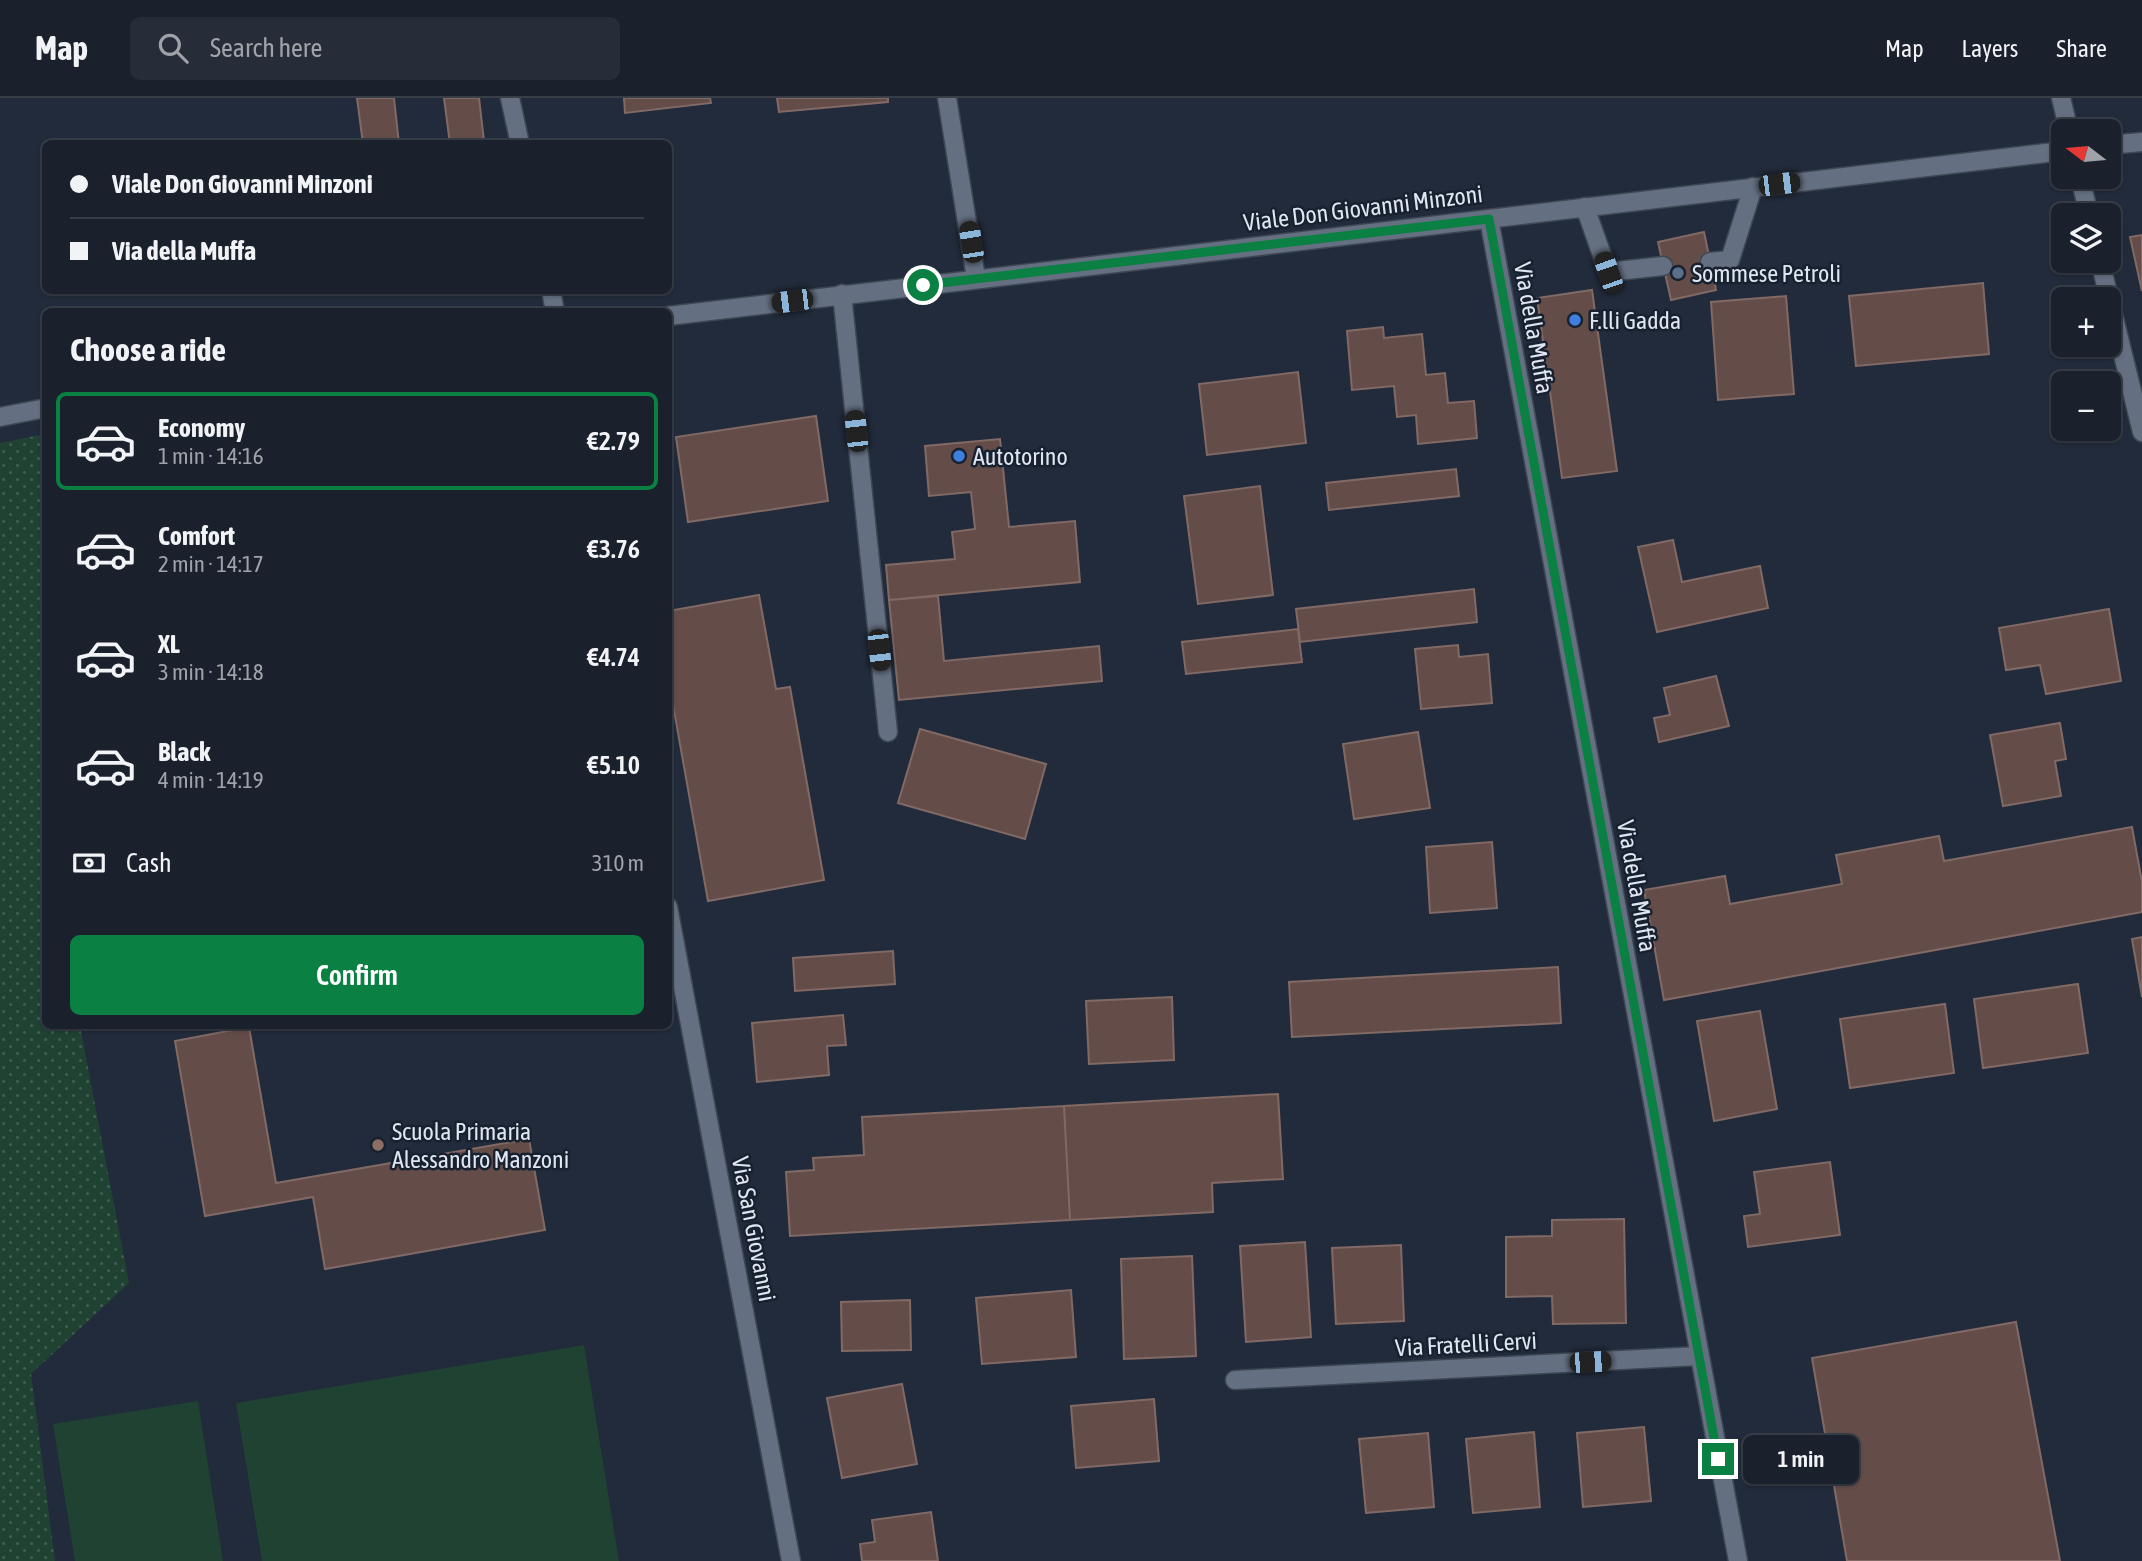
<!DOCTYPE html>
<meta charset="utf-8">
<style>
:root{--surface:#1a202c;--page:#272d38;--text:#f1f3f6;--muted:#9fa3a9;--line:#383e48;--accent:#0b8043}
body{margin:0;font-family:"Asap Condensed",sans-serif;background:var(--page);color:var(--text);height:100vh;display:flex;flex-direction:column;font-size:26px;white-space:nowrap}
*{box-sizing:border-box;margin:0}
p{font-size:23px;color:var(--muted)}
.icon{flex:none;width:38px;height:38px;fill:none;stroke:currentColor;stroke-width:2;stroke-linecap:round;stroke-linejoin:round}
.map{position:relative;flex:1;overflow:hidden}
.panel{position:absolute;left:42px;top:210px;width:630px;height:721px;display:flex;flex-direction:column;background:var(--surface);border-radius:10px;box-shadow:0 2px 5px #0004,0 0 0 2px var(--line)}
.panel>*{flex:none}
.hud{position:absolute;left:42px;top:42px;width:630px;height:154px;border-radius:10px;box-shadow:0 2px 5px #0004,0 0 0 2px var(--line);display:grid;align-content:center;height:154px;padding:0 28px;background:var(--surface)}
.needle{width:46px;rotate:286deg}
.fabs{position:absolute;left:2051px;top:21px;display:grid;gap:14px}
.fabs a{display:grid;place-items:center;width:70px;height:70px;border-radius:10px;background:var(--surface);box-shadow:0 2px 5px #0004,0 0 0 2px var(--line);font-size:35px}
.end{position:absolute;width:32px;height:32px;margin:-16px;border:9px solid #0b8043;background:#fff;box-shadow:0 0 0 4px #fff}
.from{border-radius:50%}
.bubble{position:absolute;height:49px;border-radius:10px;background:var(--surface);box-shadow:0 2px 5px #0004,0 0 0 2px var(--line);font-size:23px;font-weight:600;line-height:49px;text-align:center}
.car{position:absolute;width:21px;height:42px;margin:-21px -10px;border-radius:9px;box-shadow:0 0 5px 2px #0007;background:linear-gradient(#222 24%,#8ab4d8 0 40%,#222 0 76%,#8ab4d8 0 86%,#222 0)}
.hud b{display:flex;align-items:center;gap:24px;height:66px;font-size:26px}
.hud b+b{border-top:2px solid var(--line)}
.hud i{width:18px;height:18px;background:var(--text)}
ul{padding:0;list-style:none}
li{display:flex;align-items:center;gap:21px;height:98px;margin:0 14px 10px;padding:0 14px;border:4px solid transparent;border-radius:10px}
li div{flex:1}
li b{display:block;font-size:26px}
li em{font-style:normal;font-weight:600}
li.on{border-color:var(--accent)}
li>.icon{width:63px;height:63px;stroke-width:1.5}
h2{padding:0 28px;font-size:32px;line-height:84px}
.pay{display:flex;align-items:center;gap:18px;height:77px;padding:0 28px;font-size:26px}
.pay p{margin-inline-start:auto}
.action{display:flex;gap:14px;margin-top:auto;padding:14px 28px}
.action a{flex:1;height:80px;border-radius:10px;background:var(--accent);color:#fff;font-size:28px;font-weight:600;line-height:80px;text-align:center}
header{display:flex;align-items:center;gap:42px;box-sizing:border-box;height:98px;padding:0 35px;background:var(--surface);border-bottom:2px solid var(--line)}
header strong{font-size:33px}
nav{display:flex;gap:38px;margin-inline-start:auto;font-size:24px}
.search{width:490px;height:63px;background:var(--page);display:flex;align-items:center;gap:18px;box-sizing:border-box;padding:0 24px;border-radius:10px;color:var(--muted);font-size:26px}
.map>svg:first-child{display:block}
</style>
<header>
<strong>Map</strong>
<div class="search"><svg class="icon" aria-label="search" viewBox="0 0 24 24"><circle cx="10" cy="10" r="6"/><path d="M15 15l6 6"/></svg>Search here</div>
<nav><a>Map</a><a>Layers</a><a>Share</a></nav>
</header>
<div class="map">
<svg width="2142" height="1463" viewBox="0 0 2142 1463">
<defs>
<pattern id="grass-dots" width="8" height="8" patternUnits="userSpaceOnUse" patternTransform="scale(1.75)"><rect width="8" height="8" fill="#1f4232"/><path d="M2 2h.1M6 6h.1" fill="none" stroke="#3f5d50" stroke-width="1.8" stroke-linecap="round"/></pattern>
</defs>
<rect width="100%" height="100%" fill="#222b3b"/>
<path fill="url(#grass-dots)" d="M45,336l1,592h34l49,257 -98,91 24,187h-55v-1118z"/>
<path fill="#1f4232" d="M584,1247l35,216h-357l-26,-158z
M198,1303l25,160h-148l-22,-137z"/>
<path fill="#644d48" stroke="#816965" stroke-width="2" d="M357,0h37l5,46h-36z
M444,0h35l5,43 -34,3z
M624,0h86l1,5 -86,10z
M777,0h111v4l-109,10z
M1704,134l12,58 -45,10 -13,-58z
M2142,137v56l-12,-54z
M1983,185l6,71 -133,12 -7,-70z
M1592,192l25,181 -55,7 -25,-180z
M1786,198l8,98 -76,6 -7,-98z
M1383,229l1,11 38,-4 4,41 19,-2 3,30 26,-2 3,37 -59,6 -2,-29 -19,2 -3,-31 -42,4 -5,-59z
M1298,274l8,71 -99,12 -8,-71z
M816,318l12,85 -140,21 -12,-85z
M1000,341l9,88 66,-6 5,61 -191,18 -3,-35 69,-6 -3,-27 23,-3 -4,-37 -42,4 -4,-50z
M1456,371l3,27 -130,14 -3,-27z
M1260,388l13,109 -75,9 -14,-108z
M1673,442l9,42 78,-16 8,42 -111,24 -19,-85z
M1474,491l3,33 -177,20 -4,-33z
M759,497l17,94 14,-2 34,193 -116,21 -40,-224v-66z
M938,498l6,65 155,-15 3,35 -203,19 -10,-100z
M2109,511l12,72 -75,13 -6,-29 -34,5 -7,-42z
M1298,531l4,33 -116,12 -4,-32z
M1458,547l1,12 29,-3 4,49 -71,6 -6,-60z
M1716,578l13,50 -70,16 -5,-24 16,-3 -6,-27z
M2060,625l6,36 -11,2 6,35 -58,10 -13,-71z
M920,631l126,35 -21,75 -127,-36z
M1418,634l12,76 -76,11 -11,-75z
M2132,729l10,55v30l-478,88 -20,-110 81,-14 5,28 112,-20 -6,-29 103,-19 5,25z
M1492,744l5,66 -67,5 -4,-66z
M2142,839v60l-10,-58z
M893,853l2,33 -100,7 -2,-33z
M1558,869l3,56 -269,14 -3,-55z
M2078,886l10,69 -105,15 -9,-69z
M1172,899l2,63 -85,4 -3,-63z
M1945,906l9,69 -104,15 -10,-69z
M1760,913l17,98 -63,12 -17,-100z
M843,917l3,30 -19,1 2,29 -72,7 -5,-59z
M249,929l27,156 253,-44 16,91 -220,39 -12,-72 -108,19 -30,-175z
M1278,996l5,85 -71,4 1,29 -143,8 -6,-114z
M1064,1008l6,114 -280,16 -4,-64 28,-2 -1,-12 51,-3 -2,-38z
M1830,1064l10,73 -92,12 -4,-31 16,-2 -6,-42z
M1624,1121l2,104 -73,1 -1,-28 -46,1v-60l46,-1v-16z
M1305,1144l6,95 -65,5 -6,-96z
M1401,1147l3,76 -68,3 -4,-76z
M1192,1158l4,100 -72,3 -3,-100z
M1071,1192l5,67 -94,7 -6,-66z
M910,1202l1,50 -69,1 -1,-49z
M2016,1224l44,239h-213l-35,-203z
M902,1286l15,80 -75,14 -15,-80z
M1154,1301l5,62 -83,7 -5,-62z
M1644,1329l7,74 -68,6 -6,-74z
M1534,1334l6,75 -67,6 -7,-74z
M1428,1335l6,74 -68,6 -7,-74z
M931,1414l7,49h-76l-2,-17 15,-2 -3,-22z"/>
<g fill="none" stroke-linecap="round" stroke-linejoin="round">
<g stroke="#3e4653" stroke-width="21">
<path id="service" d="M1585,109l23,65 55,-6
M1710,164l20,-2 23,-73
M842,196l46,438"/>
</g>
<g stroke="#3e4653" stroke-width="21">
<path id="minor" d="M510,0l10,46
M947,0l29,180
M2061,0l8,33
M2080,79l9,38
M1489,121l249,1342
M2100,163l42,171
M551,192l4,22
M668,809l123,654
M1235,1282l464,-24"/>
</g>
<g stroke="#3e4653" stroke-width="21">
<path id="tertiary" d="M2109,47l33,-3
M668,218l1395,-165
M0,319l46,-9"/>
</g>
<use href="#service" stroke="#646f81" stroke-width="18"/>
<use href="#minor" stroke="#646f81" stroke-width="18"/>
<use href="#tertiary" stroke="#646f81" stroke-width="18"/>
</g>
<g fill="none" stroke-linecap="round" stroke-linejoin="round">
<path stroke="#0b8043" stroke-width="9" d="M923,187l566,-66 229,1240"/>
</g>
<circle fill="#5c6f8a" stroke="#182130" stroke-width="2.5" cx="1678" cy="175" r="7"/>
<g fill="#3f7fe0" stroke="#182130" stroke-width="2.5">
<circle cx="1575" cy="222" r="7"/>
<circle cx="959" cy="358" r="7"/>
</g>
<circle fill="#8d6e63" stroke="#182130" stroke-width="2.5" cx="378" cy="1047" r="7"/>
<g text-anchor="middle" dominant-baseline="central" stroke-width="5" stroke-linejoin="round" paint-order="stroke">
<g font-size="24" fill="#e0e6f1" stroke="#182130">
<text transform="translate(1363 110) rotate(-7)">Viale Don Giovanni Minzoni</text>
<text transform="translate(1534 230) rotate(80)">Via della Muffa</text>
<text transform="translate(1637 788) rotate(80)">Via della Muffa</text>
<text transform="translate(754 1131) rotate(79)">Via San Giovanni</text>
<text transform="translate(1466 1246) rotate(-3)">Via Fratelli Cervi</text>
</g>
<g font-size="24" fill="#e0e6f1" stroke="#182130" text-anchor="start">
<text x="1692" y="175">Sommese Petroli</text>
<text x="1589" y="222">F.lli Gadda</text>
<text x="973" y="358">Autotorino</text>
<text x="392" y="1033">Scuola Primaria<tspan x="392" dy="28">Alessandro Manzoni</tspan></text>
</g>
</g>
</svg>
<div class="fabs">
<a><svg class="needle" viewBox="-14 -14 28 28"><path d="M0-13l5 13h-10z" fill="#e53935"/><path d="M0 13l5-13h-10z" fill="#9fa3a9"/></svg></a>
<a><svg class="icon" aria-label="layers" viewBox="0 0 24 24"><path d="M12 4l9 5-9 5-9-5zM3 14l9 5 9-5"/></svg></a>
<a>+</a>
<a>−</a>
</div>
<i class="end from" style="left:923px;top:187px"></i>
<i class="end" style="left:1718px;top:1361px"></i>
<div class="bubble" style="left:1743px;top:1337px;width:116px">1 min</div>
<i class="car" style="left:1779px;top:86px;rotate:83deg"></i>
<i class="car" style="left:971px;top:144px;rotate:351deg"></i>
<i class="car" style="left:1608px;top:174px;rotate:341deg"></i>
<i class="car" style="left:792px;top:203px;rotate:263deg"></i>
<i class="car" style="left:856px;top:333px;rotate:354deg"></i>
<i class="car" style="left:879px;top:552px;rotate:174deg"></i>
<i class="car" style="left:1590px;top:1264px;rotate:87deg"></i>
<div class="hud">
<b><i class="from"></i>Viale Don Giovanni Minzoni</b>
<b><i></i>Via della Muffa</b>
</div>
<section class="panel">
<h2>Choose a ride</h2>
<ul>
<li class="on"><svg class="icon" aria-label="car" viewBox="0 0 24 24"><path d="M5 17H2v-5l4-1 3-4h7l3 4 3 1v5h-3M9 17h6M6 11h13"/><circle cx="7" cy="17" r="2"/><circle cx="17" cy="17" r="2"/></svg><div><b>Economy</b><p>1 min · 14:16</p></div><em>€2.79</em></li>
<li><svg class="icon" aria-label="car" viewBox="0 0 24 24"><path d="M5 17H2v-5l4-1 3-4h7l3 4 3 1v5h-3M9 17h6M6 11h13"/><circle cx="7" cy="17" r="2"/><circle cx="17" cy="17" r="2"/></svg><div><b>Comfort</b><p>2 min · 14:17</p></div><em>€3.76</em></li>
<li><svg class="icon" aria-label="car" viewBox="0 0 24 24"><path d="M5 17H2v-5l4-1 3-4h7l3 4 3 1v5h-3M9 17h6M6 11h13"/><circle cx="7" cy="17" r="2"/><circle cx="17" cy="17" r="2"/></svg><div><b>XL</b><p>3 min · 14:18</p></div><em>€4.74</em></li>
<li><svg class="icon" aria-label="car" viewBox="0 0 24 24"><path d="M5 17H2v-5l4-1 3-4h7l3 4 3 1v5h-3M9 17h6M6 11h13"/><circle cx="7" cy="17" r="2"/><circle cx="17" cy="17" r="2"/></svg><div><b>Black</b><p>4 min · 14:19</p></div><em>€5.10</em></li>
</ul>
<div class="pay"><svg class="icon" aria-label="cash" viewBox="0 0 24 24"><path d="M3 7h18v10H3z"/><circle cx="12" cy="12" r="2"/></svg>Cash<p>310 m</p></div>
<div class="action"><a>Confirm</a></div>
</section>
</div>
